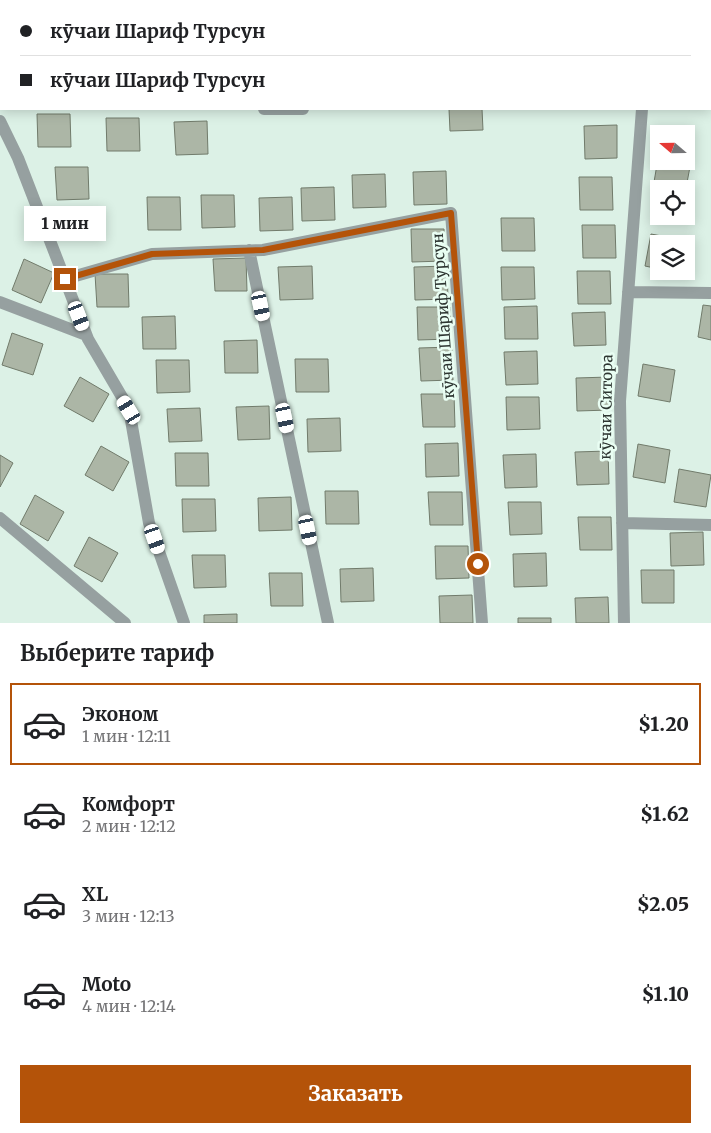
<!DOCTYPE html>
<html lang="ru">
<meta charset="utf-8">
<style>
:root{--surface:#fff;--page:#f2f2f2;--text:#202124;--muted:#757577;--line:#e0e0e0;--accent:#b45309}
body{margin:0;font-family:Merriweather,serif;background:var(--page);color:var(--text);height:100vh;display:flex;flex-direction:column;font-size:19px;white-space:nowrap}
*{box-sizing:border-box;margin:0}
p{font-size:16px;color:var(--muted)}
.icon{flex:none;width:28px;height:28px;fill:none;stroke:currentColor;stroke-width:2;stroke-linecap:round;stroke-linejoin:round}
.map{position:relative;height:623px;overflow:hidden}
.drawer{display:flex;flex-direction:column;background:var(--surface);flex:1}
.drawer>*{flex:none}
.top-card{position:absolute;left:0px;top:0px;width:711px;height:110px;box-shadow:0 2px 12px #0003;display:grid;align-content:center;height:110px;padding:0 20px;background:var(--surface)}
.needle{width:32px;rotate:290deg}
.controls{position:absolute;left:650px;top:125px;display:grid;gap:10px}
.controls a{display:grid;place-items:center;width:45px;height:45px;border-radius:0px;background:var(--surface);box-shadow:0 2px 12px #0003;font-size:25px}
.end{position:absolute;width:22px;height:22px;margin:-11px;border:6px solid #b45309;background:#fff;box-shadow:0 0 0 2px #fff}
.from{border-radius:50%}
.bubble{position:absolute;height:35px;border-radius:0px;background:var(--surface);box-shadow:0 2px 12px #0003;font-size:16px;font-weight:800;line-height:35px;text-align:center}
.car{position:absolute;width:15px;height:30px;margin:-15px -8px;border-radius:6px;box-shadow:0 0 4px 1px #0007;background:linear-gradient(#fff 24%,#345 0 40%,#fff 0 76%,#345 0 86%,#fff 0)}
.top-card b{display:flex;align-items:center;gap:18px;height:48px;font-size:19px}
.top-card b+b{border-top:1px solid var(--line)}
.top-card i{width:12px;height:12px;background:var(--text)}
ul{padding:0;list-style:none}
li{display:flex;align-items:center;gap:15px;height:82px;margin:0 10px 8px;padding:0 10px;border:2px solid transparent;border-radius:0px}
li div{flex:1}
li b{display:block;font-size:19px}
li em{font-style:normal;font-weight:800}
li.current{border-color:var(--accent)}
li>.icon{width:45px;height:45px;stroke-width:1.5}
h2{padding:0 20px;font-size:22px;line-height:60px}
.cta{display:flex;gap:10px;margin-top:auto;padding:10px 20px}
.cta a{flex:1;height:58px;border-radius:0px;background:var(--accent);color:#fff;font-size:20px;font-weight:800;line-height:58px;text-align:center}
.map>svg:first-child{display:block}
</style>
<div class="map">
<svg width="711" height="623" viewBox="0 0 711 623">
<rect width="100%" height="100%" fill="#dcf1e6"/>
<path fill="#acb6a6" stroke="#717b6b" d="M0,0h32l-31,1v10z
M596,0h33v1h-33z
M449,109h33l1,21 -33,1z
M37,114h33l1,33h-33z
M106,118h33l1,33h-33z
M207,121l1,33 -32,1 -2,-33z
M617,125v33l-32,1 -1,-33z
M659,153v8h27v-6l6,1 -6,32 -32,-6z
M55,167h33l1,32 -32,1z
M446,171l1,33 -33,1 -1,-33z
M385,174l1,33 -33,1 -1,-33z
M579,177h33l1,33h-33z
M334,187l1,33 -33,1 -1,-33z
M201,195h33l1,32 -33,1z
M147,197h33l1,33h-33z
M292,197l1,33 -33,1 -1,-33z
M501,218h33l1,33h-33z
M582,225h33l1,33h-33z
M411,229h33l1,32 -33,1z
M651,234l32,6 -1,4h-23v25l-14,-3z
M246,258l1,33h-32l-2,-32z
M24,259l30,14 -13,30 -29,-13z
M312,266l1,33 -33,1 -2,-33z
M447,266l1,33 -33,1 -1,-33z
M501,267h33l1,32 -33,1z
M577,271h33l1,33h-33z
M95,274h33l1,33h-32z
M703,305l8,1v34l-13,-3z
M537,306l1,33h-33l-1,-32z
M417,307h33l1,32 -33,1z
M605,312l1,33 -32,1 -2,-33z
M175,316l1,33h-33l-1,-32z
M12,333l31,11 -10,31 -31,-10z
M257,340l1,33h-33l-1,-32z
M452,347l1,33 -32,1 -2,-33z
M537,351l1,33 -32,1 -2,-33z
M295,359h33l1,33h-33z
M156,360h33l1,32 -33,1z
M643,364l32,6 -5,32 -32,-6z
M80,377l29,17 -16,28 -29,-16z
M609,377l1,33 -33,1 -1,-33z
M421,394h33l1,33h-32z
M506,397h33l1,32 -33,1z
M269,406l1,33 -32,1 -2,-33z
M200,408l2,33 -33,1 -2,-33z
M340,418l1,33 -33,1 -1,-33z
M458,443l1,33 -33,1 -1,-33z
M638,444l32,6 -5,33 -32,-6z
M101,446l28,16 -16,29 -28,-16z
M608,451l1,33 -32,1 -2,-33z
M175,453h33l1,33h-33z
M536,454l1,33 -32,1 -2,-33z
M0,455l13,8 -13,24z
M679,469l32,6 -5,32 -32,-5z
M325,491h33l1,33h-33z
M428,492h34l1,33h-33z
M35,495l29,17 -16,29 -28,-17z
M291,497l1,33 -33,1 -1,-33z
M182,499h33l1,32 -33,1z
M508,502h33l1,32 -32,1z
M578,517h33l1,33h-32z
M703,532l1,33 -33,1 -1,-33z
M89,537l29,16 -16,29 -28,-16z
M435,546h33l1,32 -33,1z
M546,553l1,33 -33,1 -1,-33z
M192,555h33l1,32 -32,1z
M373,568l1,33 -33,1 -1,-33z
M641,570h33v33h-32z
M269,573h33l1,33h-32z
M472,595l1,28h-33l-1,-27z
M608,597l1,26h-33l-1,-25z
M237,614v9h-33v-8z
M518,618h33v5h-33z"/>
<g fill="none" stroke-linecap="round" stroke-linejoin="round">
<path stroke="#96a0a0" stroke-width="12" d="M233,0v1
M650,1v-1
M0,102h1
M264,109h39
M0,121l18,37 70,181 41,70 20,114 35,100
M249,250l79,373
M65,279l87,-25 111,-4 188,-37 31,410
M628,292l83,1
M0,302l86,33
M0,518l125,105
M622,523l89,2
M624,623l-4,-222 22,-292"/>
</g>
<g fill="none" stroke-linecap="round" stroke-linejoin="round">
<path stroke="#b45309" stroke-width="6" d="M65,279l87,-25 111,-4 188,-37 27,351"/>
</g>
<g text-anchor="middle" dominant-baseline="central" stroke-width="5" stroke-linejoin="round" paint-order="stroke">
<g font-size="15" fill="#2d3531" stroke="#e9fef3">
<text transform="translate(443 316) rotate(-94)">кӯчаи Шариф Турсун</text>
<text transform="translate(606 407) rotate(-89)">кӯчаи Ситора</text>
</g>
</g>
</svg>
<div class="controls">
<a><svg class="needle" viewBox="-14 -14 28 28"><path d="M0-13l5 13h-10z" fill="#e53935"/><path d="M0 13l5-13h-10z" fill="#757577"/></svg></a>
<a><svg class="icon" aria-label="locate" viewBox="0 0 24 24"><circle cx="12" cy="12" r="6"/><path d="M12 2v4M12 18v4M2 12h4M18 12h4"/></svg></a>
<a><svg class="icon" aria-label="layers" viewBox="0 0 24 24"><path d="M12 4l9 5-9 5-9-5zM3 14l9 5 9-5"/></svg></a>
</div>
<i class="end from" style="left:478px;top:564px"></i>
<i class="end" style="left:65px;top:279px"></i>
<div class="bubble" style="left:24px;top:206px;width:82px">1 мин</div>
<i class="car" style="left:261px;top:306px;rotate:168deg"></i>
<i class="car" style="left:79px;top:316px;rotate:159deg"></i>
<i class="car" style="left:129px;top:410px;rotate:329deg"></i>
<i class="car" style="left:285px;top:418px;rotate:168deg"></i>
<i class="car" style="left:308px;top:530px;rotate:168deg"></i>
<i class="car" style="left:155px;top:539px;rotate:161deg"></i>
<div class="top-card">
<b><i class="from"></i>кӯчаи Шариф Турсун</b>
<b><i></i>кӯчаи Шариф Турсун</b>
</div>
</div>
<section class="drawer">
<h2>Выберите тариф</h2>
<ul>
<li class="current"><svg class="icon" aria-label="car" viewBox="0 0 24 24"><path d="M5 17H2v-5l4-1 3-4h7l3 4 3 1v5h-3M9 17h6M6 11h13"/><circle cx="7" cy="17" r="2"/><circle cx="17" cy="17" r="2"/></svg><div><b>Эконом</b><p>1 мин · 12:11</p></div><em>$1.20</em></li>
<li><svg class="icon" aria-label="car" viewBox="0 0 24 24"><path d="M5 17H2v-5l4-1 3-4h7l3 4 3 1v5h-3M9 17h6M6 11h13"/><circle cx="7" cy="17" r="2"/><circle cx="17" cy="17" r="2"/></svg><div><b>Комфорт</b><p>2 мин · 12:12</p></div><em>$1.62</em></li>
<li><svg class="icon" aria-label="car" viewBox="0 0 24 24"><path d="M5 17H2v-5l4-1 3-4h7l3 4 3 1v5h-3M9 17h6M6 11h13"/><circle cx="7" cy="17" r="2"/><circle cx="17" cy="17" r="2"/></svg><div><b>XL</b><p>3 мин · 12:13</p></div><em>$2.05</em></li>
<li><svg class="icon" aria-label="car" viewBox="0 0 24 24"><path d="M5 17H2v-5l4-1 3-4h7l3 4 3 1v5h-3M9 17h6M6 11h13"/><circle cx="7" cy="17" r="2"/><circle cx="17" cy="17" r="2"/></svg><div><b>Moto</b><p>4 мин · 12:14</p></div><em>$1.10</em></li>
</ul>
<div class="cta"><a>Заказать</a></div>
</section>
